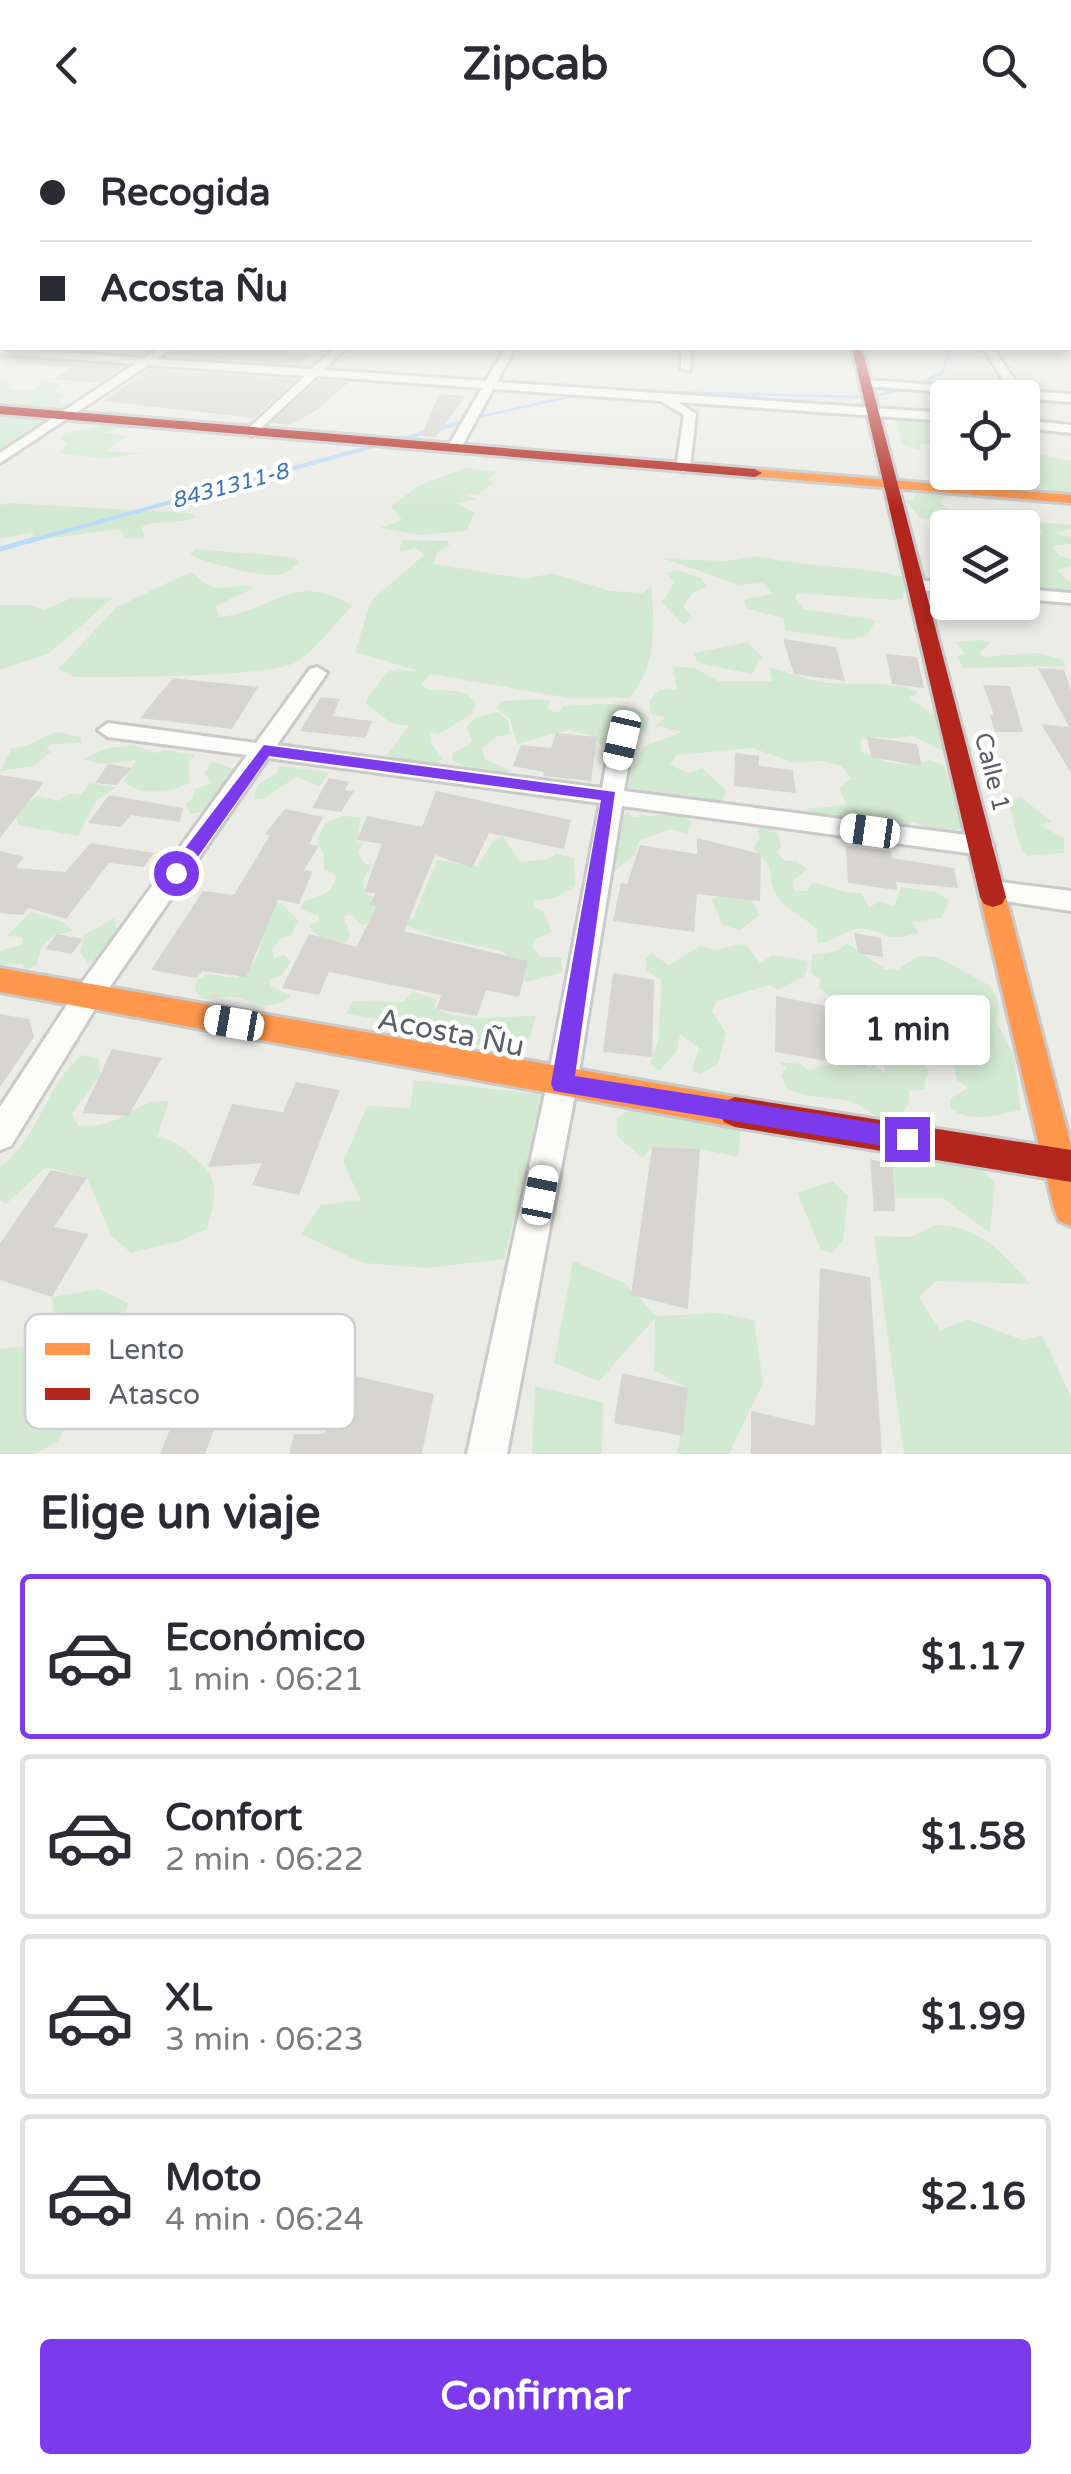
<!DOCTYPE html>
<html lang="es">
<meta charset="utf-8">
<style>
:root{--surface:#fff;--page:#f7f7f7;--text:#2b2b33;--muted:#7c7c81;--line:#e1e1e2;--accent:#7c3aed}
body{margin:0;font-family:"Varela Round",sans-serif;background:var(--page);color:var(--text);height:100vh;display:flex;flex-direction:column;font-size:38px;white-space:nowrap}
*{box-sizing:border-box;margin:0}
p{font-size:32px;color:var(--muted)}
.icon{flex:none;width:55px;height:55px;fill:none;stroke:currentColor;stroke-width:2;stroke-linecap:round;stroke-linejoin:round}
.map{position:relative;height:1324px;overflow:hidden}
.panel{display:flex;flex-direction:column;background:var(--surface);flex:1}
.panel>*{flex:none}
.guide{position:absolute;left:0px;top:0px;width:1072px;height:220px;box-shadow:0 5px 15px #0003;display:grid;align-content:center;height:220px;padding:0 40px;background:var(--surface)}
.fabs{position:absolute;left:930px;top:250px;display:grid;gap:20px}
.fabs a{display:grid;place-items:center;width:110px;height:110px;border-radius:10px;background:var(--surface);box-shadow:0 5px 15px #0003;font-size:50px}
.end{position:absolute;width:45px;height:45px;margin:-22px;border:12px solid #7c3aed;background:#fff;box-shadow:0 0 0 5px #fff}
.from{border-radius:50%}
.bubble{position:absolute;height:70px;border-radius:10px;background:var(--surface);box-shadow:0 5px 15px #0003;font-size:32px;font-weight:800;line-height:70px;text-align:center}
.car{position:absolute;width:30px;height:60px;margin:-30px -15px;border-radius:12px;box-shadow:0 0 8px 2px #0007;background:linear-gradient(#fff 24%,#345 0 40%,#fff 0 76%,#345 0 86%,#fff 0)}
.guide b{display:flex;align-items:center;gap:35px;height:95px;font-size:38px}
.guide b+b{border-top:2px solid var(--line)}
.guide i{width:25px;height:25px;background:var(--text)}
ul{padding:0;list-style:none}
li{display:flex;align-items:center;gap:30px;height:165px;margin:0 20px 15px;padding:0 20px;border:5px solid var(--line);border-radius:10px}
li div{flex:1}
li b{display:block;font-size:38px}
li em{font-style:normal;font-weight:800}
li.current{border-color:var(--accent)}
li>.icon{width:90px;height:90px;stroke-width:1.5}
h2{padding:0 40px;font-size:45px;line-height:120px}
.cta{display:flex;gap:20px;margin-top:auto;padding:20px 40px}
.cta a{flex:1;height:115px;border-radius:10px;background:var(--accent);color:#fff;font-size:40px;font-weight:800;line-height:115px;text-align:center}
header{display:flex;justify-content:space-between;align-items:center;height:130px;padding:0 40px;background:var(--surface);font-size:45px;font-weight:800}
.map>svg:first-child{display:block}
</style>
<header><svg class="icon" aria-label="back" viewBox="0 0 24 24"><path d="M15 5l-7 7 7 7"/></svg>Zipcab<svg class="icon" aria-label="search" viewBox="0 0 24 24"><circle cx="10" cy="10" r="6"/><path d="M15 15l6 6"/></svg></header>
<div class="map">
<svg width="1071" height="1324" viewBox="0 0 1071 1324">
<rect width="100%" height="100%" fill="#ecece7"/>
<path fill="#d3ead2" d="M0,250l11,3 -1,6 23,2 9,-8 15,-1 3,4 -7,6 14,2 -10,9 20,-1 -21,9 -56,-5z
M0,284l51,4 -51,34z
M895,287l52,2v25h-28l2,6 -18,-4z
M118,294l14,2 -31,7 25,3 -21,15 38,2 -40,6 -45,-6 10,-9 -9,-6 5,-5z
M1023,321l48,10v32l-72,-10 -9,-9 32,-2z
M466,338l30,4 -8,7 6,3 -16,12h-16l15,5 -22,4 19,9 -7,19 -47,4 -40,-7 22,-8 -11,-14 29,-21z
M917,359l27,6 -3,7 16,15 -11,4 -26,-3 -15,-18h9z
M8,373l179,10 10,3c-14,10 -37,2 -55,11l3,11h-20l-5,-9 -77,10 -11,-3 2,-4 -34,7v-34z
M1040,392l31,3v4l-17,4 17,4v7l-19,2 7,9 12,4v7l-14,4 14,13v8l-6,3 -42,-12v-25l11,2 -9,-15 2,-5 15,-5z
M402,410l46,1 2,4 -13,7 -3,12 92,15 26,-6 58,18 33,2 8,-8c4,42 6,79 -21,113h-61l-139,-24 -9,10 4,4c19,5 36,-3 51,15l-3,10 -34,21 -9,-2 1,11 11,15 -5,6 -20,2 -30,-11 22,-29 -18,-3 -25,-19c3,-12 6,-11 12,-20 15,-22 19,-12 41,-13l-64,-19 16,-51 53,-46 -8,-7 -17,4z
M196,419c34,4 66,4 99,9l4,5c-6,5 -14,11 -22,12 -15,2 -75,-12 -87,-21z
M756,426c50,12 99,9 149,21l-2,22 -10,1 -95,-7 -3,5 8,11 73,11 -9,16 -19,3 -63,-8 -1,-12 -38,-11 -2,-9 28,-5 -9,-11 -24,2 -74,-26 62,2z
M677,440l24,8 5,9 -14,7 -9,12 10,12 -10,7 -21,-22 12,-21 -8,-9z
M190,442c11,6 13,14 29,16 13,1 22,-6 35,0l-38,18 3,11c55,-6 76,-47 133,-11 -17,17 -34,41 -54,55 -23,17 -186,16 -223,16l-17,-8 59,-62z
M72,468h41l-65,56 -48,16v-65h31l13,5z
M978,510l14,2 -12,10 3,5 53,-4 27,6 2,7 -103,2 -4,-13 7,-1 -10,-12z
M747,512l15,14 -10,18 -55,-11 -3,-10z
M672,536l22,2 24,13h54l-3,-13c17,1 29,10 47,13 36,7 68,-3 103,11l-10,6 25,17 16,34 -8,2 -31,-16c-17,7 -34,-1 -51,5l2,12c25,10 42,18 68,8l14,6 19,61 -15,7 -37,-12 -7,7 -89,-11 -9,-9 40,-4 -7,-18 12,-8 -10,-13 -21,-5 -24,2 -44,-15 -75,7 -7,10 18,8 14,-5 25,23 -7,12 -98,-16 21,-40 39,-15 -27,-7 11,-8 -15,-2 -2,-14 10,-11 18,-1z
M538,569l12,2 -3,8 11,4 5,-7c28,0 65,-9 86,12l-3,13 -23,4 -20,13 -11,-12 -24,-6 -51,14 -7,-25 -14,-11 6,-7z
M499,582l10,10 1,12 -14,3 -14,12 3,10 27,12 -23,8 -37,-19 1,-7 19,-11 -5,-16 9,-9z
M59,602l21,5 2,6 -30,1 -6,5 6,2 -18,15 -34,5 12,-23c18,0 29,-13 47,-16z
M135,615l20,8 9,-3 31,5 -6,7 1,21c-20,9 -51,15 -66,-2l12,-21 -35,4 -19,-5 27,-11z
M213,631l24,9 -30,41 -17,3 -5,-11 8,-4 2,-10 17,-6 -8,-10z
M279,636l50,6 -9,14 -24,-9 -33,22h-9l3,-14 20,-12z
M90,653l27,4 -21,14 -18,35 -61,-11 -1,-15 21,-14 22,5 10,-7h12z
M1021,667l31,25 -13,3 25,13v15l-38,3c-12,-20 -10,-35 -19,-56z
M627,682l5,5 46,-3 14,8 -5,12 -16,-5 -31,11 -6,15 -25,21 -1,-28 9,-3 4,-27z
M342,686l19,1 -4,25 6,2 -5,9 8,12 6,-1 -9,16 2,14 6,1 14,28 -23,2 -10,-10 -8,1 6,19 -3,7 -17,3 -17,-13 -3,-8 9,-3v-5l-19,-7 3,-7c16,-8 29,-5 33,-26l-12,-7v-14l-7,-14 8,-18z
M765,696l13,7 3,14 -4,5 8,9h11l11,8 -14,12 1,9 13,1 5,-8c18,1 28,11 50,10l7,15 10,-7 15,5 7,-19 35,5 13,8 -7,18 -30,4 7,11c-38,10 -25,0 -55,-4 -17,-2 -28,14 -46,14l-2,-15c-24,-20 -47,-24 -46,-61l-17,-19 7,-10 -3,-9z
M503,707l17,25 29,-3 7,-5 18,4 1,28 -20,12 -20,3 -2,5 11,6 8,20 -16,7 -3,8 7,10h21l2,15 -36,10 -15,-12 -7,-17c-25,-10 -93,-15 -104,-34l12,-1 24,-58 40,7 16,-26z
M734,759l13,3 13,23 -20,15 -18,-5 -10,-26z
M257,771l25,3 16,16 -7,16 -10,2 -9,11 2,9 10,-3 7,7 -10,14 -12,4 2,6 20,10c-26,18 -33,5 -56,1 -10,-2 -22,2 -34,2l-6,-10 2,-9 10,-6 30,4c30,-19 25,-45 20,-77z
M31,782l33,10 9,9 -19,4 -13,13 -4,17 -11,5 -4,-6 -22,1v-14l23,-7 -2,-7 -15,-1z
M114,788l4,16 -6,12 -23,18 -9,-11 4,-18z
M847,813l38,26 12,1 21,-14 19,1 52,28 9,14 -1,23 17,33 7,55c-26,5 -47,14 -70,-1l-1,-10 18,-11 -11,-8 -3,-15 -31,-15 -6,-10 11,-18 -14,-8 -32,-1 -11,-14 -32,4 -21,-16 3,-7 -10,-7 1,-18 25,-4z
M739,814l8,2 13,17 13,-8 35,6 -2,14 -28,15 -8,-5 -53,16 -5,10 14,22 -8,31 -17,10 -9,-3 7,-23 -19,-14 -3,17 -18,20 -9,-8 8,-21 4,-61 -15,-10 -2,-12 6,-6 18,12 31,-19 16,4z
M413,862l24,7 -3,8c33,19 65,8 102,9l-7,25 -15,8 -59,-6 -34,-17 -75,-12 7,-13 50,1z
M892,914l15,3 22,23 -5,20h-14l-1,13 -13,20c-21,-1 -31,-20 -52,-23 -20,-3 -36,-3 -56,-10l-7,-15 5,-7 -7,-6 22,2 7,6c29,-6 53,-18 77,3l-1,-23z
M82,925l16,3 2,16 -28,40 6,12c50,2 51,-26 91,-25l-12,36c13,1 19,6 29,14 35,26 32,38 21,78l-27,12 -49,12 -20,-18 -24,-57 -41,-11 -40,37 -6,-3v-34c39,-28 45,-82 82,-112z
M414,950l131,15 -41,164 -76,9 -65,-5 -62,-29 20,-29 40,-5 -18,-38 24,-56 43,2z
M654,963l88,28 -4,36 -38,-8 -48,-2 -10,11 -24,-21 -2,-18z
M958,1023l37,28 -5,52 -47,-35h-48l-2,-34 27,4z
M832,1051l16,15 -5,44 -11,13 -11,-3 -24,-57z
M935,1095c44,0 67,27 95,59l-94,-3 -17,16 21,34 27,-12 56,21 19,-5 29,61v58h-167l-30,-218 37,1z
M573,1131l52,22 31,33 63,-3 35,7 9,63 -34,71h-52l11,-65 -34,-19 1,-52 -56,63 -45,-18z
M99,1159l29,14 -22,70 -23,19 -25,49 -23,13h-35v-105l40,-5 15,-21 -3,-26z
M535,1256l68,16 -1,52h-70z"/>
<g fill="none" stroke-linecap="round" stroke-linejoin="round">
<path stroke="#badcf8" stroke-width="2.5" d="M917,255l26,-13 7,-24
M628,261l238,6
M878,265l29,-7
M479,287l102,-23"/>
<path stroke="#badcf8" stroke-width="4" d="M398,310l61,-17
M26,412l355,-98"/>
<path stroke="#badcf8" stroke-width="5" d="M0,419l35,-10"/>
</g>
<path fill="#d6d5d2" d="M193,218h102l-9,5 26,2 -12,9 -133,-8 7,-6z
M21,229l103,8 -24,16 -47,-4 19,-12 -58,-4z
M149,239l147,10 -42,39 -151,-17z
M318,250l31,2 -32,28 -27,15 -19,-2z
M439,264l26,2 -29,41 -15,-1z
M783,509l53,8 9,34 -51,-7z
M886,524l31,3 7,31 -32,-4z
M1038,538l26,2 7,20v83l-30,-49 28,3z
M173,548l85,9 -26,42 -92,-11z
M983,555l27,1 13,46h-28l-5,-17h4z
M321,567l19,2 -7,17 39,5 -7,17 -65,-7z
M556,603l41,4 -6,44 -48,-5 1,-4 -31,-6 8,-21 30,3z
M867,607l50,7 5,22 -51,-9z
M735,623l24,3v10l34,4 3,23 -62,-7z
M108,634l24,4 -16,17 -21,-2z
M0,645l44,7 -44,56z
M329,648l20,4 -4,8 9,1 -13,21 -29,-4z
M436,661l135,29 -7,29 -75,-16 -17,35 -37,-13 -31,76 124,30 -9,36 -33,-7 -9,26 -40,-7 4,-14 -112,-23 -10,23 -37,-7 27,-54 47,13 21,-41 -8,-1 7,-12 -12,-1 18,-48 -25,-4 10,-24 55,11z
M109,665l74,13 -3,14 -49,-7 -10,12 -33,-4z
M285,679l38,8 -14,27 10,2 -15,24 9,1 -14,33 -21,-4 -32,77 -44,-6 -5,7 -46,-8 52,-79 31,4 36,-60 -5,-1z
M697,708l64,16 -1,47 -63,-7 -3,38 -81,-11 8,-38 6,1 13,-39 57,9z
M91,713l63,10 -10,14 -35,-4 -43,56 -38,-11 -5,7 -23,-2v-62l24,6 -8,11 49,4z
M846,716l45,5 1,7 62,10 4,20 -62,-6 1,8 -49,-7z
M854,803l27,5 2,19 -25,-4z
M57,804l26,5 -12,15 -26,-5z
M613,843l41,7 -2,77 -49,-5z
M776,866l85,17 6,55 -92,-16z
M0,884l29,5 5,18 -34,50z
M112,919l50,9 -34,58 -46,-3z
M296,952l44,8 -41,105 -47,-10 10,-22 -54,4 24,-63 51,8z
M652,1017l48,2 -12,160 -57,-14z
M870,1029l23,5 2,47h-21z
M51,1040l36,8 -33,49 35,7 -37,63 -52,-17v-37z
M820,1138l50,9 12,177h-131v-43l64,15z
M622,1243l66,15 -5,48 -69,-13z
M351,1245l83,19 -12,60h-133l5,-20h30z
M175,1287l40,10 -10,27h-45z"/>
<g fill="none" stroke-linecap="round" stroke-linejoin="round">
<g stroke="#c9cac9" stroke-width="6">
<path id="street" d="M0,193h2v5h-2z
M1070,196h1v6h-1z
M0,218l144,10 16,-10h11l-14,11 155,10 23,-21h11l-22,22 162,11 19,-33h10l-18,34 451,31v8l-270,-19 18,12 -6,54 -7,4 -7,-4 8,-53 -23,-14 -168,-12 -32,59 -7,4 -7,-4 35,-60 -165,-12 -65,60 -6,-4 2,-3 57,-53 -157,-11 -148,98v-10l135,-89 -135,-10z
M681,218h10l-1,23 -9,-2z
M983,218h10l29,43 49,3v8l-205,-16 -6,-3 6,-3 144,10z
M1022,290l49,5v8l-49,-5z
M918,450l30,3v10l-36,-4 -2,-4z
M1022,459l49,4v10l-49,-4z
M317,537l10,6 -50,72 325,43 9,-48 11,-7 11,7 -9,51 358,46 8,3 4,6 -4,6 -8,3 -360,-49 -45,278 -70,370h-40l80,-370 53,-281 -332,-45 -170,246 -87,142 -11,4v-43l78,-119 169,-233 -139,-18 -10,-7 10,-7 148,20 54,-74z
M993,751l78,10v20l-87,-13 -4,-7 4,-7z"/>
</g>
<g stroke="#c8c9c8" stroke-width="6">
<path id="slow" d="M755,339l316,26v8l-321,-27v-6z
M993,757l9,3 4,7 65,248v81l-12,-5 -5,-12 -74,-312 4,-7z
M0,838l735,129 11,5 5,10 -5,10 -11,5 -735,-135z"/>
</g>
<g stroke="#c8c9c8" stroke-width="6">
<path id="jam" d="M852,218h10l144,549 -4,7 -9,3 -9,-3 -4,-7z
M0,276l755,63 7,4 -7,4 -755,-63z
M735,967l336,53v32l-336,-55 -11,-5 -5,-10 5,-10z"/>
</g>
<use href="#street" fill="#fcfcfb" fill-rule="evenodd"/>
<use href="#slow" fill="#ff974d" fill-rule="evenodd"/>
<use href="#jam" fill="#b3261e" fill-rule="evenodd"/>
</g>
<linearGradient id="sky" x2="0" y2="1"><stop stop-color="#95c4ee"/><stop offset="0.51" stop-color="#f6f6f4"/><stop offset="1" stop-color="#f6f6f4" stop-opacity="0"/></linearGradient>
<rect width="1071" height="379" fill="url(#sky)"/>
<path fill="#7c3aed" d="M264,615l351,47 -40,284 332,52 11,11 -3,8 -8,3 -353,-59 -3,-7 50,-284 -332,-44 -86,122h-13v-10z"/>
<g text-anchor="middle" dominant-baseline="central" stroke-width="9" stroke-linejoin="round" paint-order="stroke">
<g font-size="22" font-style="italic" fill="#3b75b8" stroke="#fff">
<text transform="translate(230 356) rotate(-15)">8431311-8</text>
</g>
<g font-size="25" fill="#5c6066" stroke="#fff">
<text transform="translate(992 642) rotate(76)">Calle 1</text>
</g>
<g font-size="30" fill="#5c6066" stroke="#fff">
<text transform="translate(451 903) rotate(11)">Acosta Ñu</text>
</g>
</g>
<rect x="25" y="1184" width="330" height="115" rx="15" fill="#fff" stroke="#cecfd1" stroke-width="2.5"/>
<rect x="45" y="1213" width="45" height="12" fill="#ff974d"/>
<rect x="45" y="1258" width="45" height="12" fill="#b3261e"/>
<g font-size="28" fill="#5c6066">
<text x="108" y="1229">Lento</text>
<text x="108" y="1274">Atasco</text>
</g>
</svg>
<div class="fabs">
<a><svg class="icon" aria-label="locate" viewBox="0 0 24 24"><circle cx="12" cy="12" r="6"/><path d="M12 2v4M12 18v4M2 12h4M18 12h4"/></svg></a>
<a><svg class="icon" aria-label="layers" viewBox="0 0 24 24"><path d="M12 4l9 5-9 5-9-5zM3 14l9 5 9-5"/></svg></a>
</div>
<i class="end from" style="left:176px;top:743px"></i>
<i class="end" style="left:907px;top:1009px"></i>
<div class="bubble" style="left:825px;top:865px;width:165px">1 min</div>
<i class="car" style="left:622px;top:610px;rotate:193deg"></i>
<i class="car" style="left:870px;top:701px;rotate:278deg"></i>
<i class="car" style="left:234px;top:893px;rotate:280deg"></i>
<i class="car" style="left:540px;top:1065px;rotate:11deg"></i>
<div class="guide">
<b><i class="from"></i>Recogida</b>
<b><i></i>Acosta Ñu</b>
</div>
</div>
<section class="panel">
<h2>Elige un viaje</h2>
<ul>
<li class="current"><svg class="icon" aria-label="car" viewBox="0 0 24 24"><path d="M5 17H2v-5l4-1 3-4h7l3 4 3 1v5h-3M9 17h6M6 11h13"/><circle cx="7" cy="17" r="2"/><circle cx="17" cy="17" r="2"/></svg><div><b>Económico</b><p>1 min · 06:21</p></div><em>$1.17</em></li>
<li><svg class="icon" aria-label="car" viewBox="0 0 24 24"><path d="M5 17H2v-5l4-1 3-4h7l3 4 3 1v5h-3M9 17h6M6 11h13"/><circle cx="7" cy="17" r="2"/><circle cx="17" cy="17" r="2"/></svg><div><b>Confort</b><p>2 min · 06:22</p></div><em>$1.58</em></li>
<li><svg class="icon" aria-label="car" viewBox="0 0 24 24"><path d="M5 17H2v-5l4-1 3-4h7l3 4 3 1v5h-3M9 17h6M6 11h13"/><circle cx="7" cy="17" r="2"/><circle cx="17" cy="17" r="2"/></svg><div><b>XL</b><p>3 min · 06:23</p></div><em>$1.99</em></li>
<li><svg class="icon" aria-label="car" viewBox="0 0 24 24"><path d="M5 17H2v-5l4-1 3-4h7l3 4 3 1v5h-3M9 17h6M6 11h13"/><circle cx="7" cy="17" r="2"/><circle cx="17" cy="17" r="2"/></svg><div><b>Moto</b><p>4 min · 06:24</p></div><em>$2.16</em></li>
</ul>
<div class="cta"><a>Confirmar</a></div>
</section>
